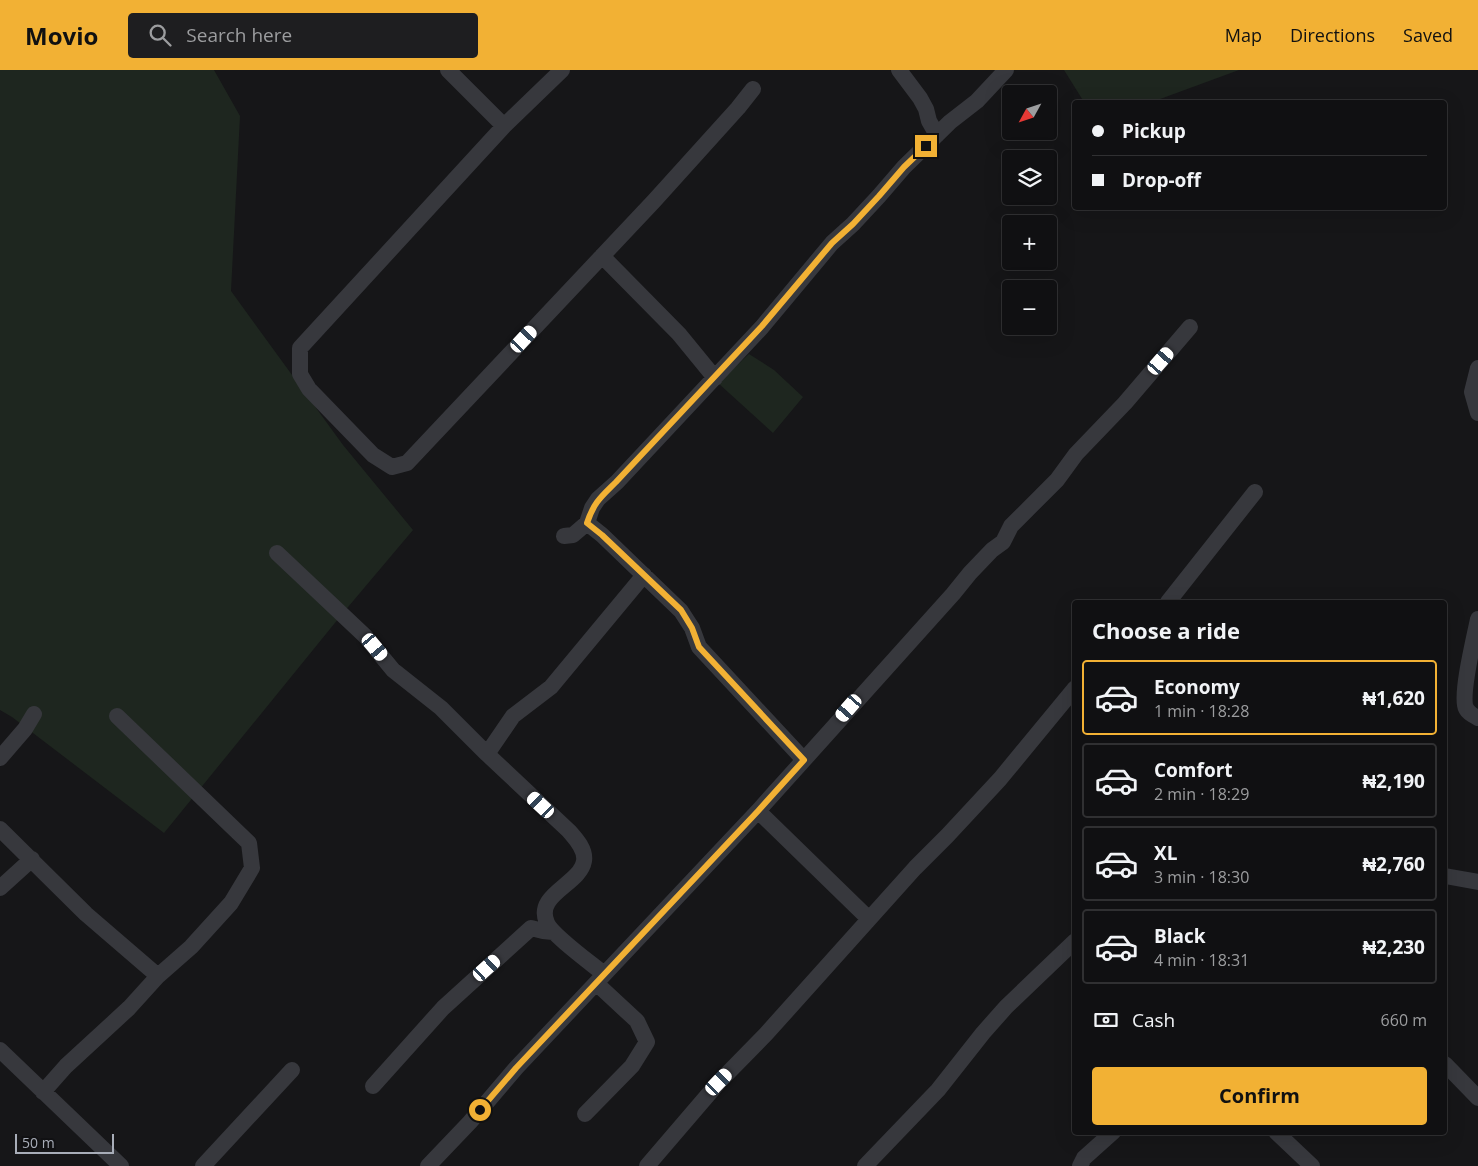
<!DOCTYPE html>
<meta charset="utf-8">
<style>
:root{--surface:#101012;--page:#1e1e20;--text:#f1f3f6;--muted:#9c9d9f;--line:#303032;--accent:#f2b134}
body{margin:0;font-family:"Open Sans",sans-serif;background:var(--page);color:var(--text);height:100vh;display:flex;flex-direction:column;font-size:19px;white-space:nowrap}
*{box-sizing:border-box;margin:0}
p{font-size:16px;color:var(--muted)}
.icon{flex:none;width:28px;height:28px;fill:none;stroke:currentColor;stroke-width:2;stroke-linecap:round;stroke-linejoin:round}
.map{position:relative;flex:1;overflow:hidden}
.sheet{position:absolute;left:1072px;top:530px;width:375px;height:535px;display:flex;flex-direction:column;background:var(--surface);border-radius:5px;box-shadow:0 5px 20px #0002,0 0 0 1px var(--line)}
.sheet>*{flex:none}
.top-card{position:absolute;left:1072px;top:30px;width:375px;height:110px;border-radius:5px;box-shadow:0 5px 20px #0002,0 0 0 1px var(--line);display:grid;align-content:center;height:110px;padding:0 20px;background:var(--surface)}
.needle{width:32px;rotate:230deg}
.fabs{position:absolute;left:1002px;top:15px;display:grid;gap:10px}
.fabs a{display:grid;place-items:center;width:55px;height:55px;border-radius:5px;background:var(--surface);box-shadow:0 5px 20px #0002,0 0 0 1px var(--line);font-size:25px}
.scale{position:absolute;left:15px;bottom:12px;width:99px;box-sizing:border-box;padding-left:5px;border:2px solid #a8adb8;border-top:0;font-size:14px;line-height:18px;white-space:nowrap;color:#a8adb8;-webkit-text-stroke:4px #111113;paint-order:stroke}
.end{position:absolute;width:22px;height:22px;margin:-11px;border:6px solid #f2b134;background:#111;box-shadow:0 0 0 2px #111}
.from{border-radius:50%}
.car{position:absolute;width:15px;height:30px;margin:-15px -8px;border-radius:6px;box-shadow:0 0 4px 1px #0007;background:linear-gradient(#fff 24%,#345 0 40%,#fff 0 76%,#345 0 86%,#fff 0)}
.top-card b{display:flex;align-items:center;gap:18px;height:48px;font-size:19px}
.top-card b+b{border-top:1px solid var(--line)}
.top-card i{width:12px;height:12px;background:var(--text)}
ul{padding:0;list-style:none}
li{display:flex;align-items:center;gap:15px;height:75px;margin:0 10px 8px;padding:0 10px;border:2px solid var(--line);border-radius:5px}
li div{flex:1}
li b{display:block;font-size:19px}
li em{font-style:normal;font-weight:700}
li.active{border-color:var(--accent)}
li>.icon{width:45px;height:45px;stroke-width:1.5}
h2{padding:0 20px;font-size:22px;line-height:60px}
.pay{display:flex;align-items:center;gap:12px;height:55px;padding:0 20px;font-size:19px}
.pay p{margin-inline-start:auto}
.action{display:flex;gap:10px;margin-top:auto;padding:10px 20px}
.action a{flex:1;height:58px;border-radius:5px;background:var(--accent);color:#111;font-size:20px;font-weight:700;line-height:58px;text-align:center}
header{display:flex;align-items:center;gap:30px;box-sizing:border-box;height:70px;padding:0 25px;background:var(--accent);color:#111}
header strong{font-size:24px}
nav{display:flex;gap:28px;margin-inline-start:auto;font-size:18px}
.search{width:350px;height:45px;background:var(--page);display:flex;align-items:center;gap:12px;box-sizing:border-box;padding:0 18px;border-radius:5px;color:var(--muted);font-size:19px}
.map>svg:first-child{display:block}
</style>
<header>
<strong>Movio</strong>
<div class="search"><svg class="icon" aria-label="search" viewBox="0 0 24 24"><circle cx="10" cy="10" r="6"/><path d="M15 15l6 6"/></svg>Search here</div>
<nav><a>Map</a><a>Directions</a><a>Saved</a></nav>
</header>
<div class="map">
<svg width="1478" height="1096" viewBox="0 0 1478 1096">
<rect width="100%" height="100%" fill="#161618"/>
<path fill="#1e261f" d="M0,0h214l26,46 -9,175 112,154 70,85 -70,83 -179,220 -152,-116 -12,-7z
M1064,0h175l-87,32h-68z
M749,284l25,16 29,27 -30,36 -55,-50z"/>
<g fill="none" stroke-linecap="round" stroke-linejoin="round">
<path stroke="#37383d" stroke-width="16" d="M448,0l56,56
M562,0l-58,56 -204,222v26l9,15 64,66 19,12 15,-4 247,-262 84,-93 15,-19
M899,0l21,28 6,11 3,12 8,14
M602,186l77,78 36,44
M1478,298l-6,24 6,21
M587,453l15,12 79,76 11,17 7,19 105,113
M564,466l9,-1 14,-12 5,-15 6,-9 19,-17 145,-155 70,-84 21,-19 26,-28 25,-29 46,-45 27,-21 29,-31
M277,483l88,83 28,34 48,38 46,46 82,77c6,7 17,18 15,30 -4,24 -50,33 -37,62 5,12 45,41 57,51
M1168,532l87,-110
M1478,549c-4,20 -16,68 -13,86 1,7 7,10 13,13
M487,684l26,-38 38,-29 93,-112
M0,688l25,-29 9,-15
M758,741l111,108
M0,759l86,85 72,62
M1445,806l33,6
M0,818l32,-29
M0,980l121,116
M1445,994l33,34
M373,1016l70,-78 88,-80 12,3 10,1
M43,1022l23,-26 63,-58 29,-32 33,-29 40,-44 21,-35 -3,-25 -132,-127
M585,1044l47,-48 15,-24 -10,-21 -41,-38
M1276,1062l36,34
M203,1096l89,-96
M428,1096l42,-44 46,-54 242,-257 195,-217 17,-21 22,-23 11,-8 8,-16 46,-46 19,-26 49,-51 65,-76
M647,1096l72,-84 47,-48 149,-166 32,-32 53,-57 75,-91
M865,1096l73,-76 45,-57 23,-26 69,-66
M1080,1096l4,-8 29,-26"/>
</g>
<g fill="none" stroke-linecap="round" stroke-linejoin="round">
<path stroke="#f2b134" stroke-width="6" d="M480,1040l36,-42 242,-257 46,-51 -105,-113 -7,-19 -11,-18 -79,-75 -15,-12c7,-21 14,-26 29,-41l146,-156 70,-83 21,-19 26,-28 25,-29 22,-21"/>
</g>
</svg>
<div class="fabs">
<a><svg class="needle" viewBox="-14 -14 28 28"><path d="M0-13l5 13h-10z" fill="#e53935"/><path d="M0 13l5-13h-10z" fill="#9c9d9f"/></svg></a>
<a><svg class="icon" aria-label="layers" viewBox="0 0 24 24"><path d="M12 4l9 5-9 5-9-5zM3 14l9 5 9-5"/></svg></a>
<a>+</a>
<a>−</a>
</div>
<div class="scale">50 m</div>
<i class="end from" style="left:480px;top:1040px"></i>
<i class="end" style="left:926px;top:76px"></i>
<i class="car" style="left:524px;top:269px;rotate:43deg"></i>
<i class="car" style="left:1161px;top:291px;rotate:41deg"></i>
<i class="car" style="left:375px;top:577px;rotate:140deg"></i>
<i class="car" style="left:849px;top:638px;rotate:221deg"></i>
<i class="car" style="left:541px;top:735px;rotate:313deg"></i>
<i class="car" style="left:487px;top:898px;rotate:48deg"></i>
<i class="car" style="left:719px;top:1012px;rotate:44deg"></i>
<div class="top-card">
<b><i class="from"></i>Pickup</b>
<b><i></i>Drop-off</b>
</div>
<section class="sheet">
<h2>Choose a ride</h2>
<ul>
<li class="active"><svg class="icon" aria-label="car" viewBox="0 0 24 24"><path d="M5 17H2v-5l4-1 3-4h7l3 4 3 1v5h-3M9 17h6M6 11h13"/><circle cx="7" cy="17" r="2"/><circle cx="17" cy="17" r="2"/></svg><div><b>Economy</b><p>1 min · 18:28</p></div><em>₦1,620</em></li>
<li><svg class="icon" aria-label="car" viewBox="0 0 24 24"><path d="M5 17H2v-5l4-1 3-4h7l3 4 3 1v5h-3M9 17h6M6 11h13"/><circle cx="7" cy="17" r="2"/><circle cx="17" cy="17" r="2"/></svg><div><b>Comfort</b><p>2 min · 18:29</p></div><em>₦2,190</em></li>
<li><svg class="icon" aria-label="car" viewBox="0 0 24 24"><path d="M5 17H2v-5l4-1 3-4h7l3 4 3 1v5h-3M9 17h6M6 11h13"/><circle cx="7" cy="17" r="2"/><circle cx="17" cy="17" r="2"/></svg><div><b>XL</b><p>3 min · 18:30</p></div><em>₦2,760</em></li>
<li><svg class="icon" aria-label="car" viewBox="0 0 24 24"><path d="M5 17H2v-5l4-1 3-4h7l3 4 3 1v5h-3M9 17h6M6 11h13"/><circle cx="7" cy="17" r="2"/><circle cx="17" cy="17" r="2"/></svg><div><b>Black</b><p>4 min · 18:31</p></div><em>₦2,230</em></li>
</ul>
<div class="pay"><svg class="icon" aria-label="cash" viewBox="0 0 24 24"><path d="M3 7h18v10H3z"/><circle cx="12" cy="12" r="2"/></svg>Cash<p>660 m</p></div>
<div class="action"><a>Confirm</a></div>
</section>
</div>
